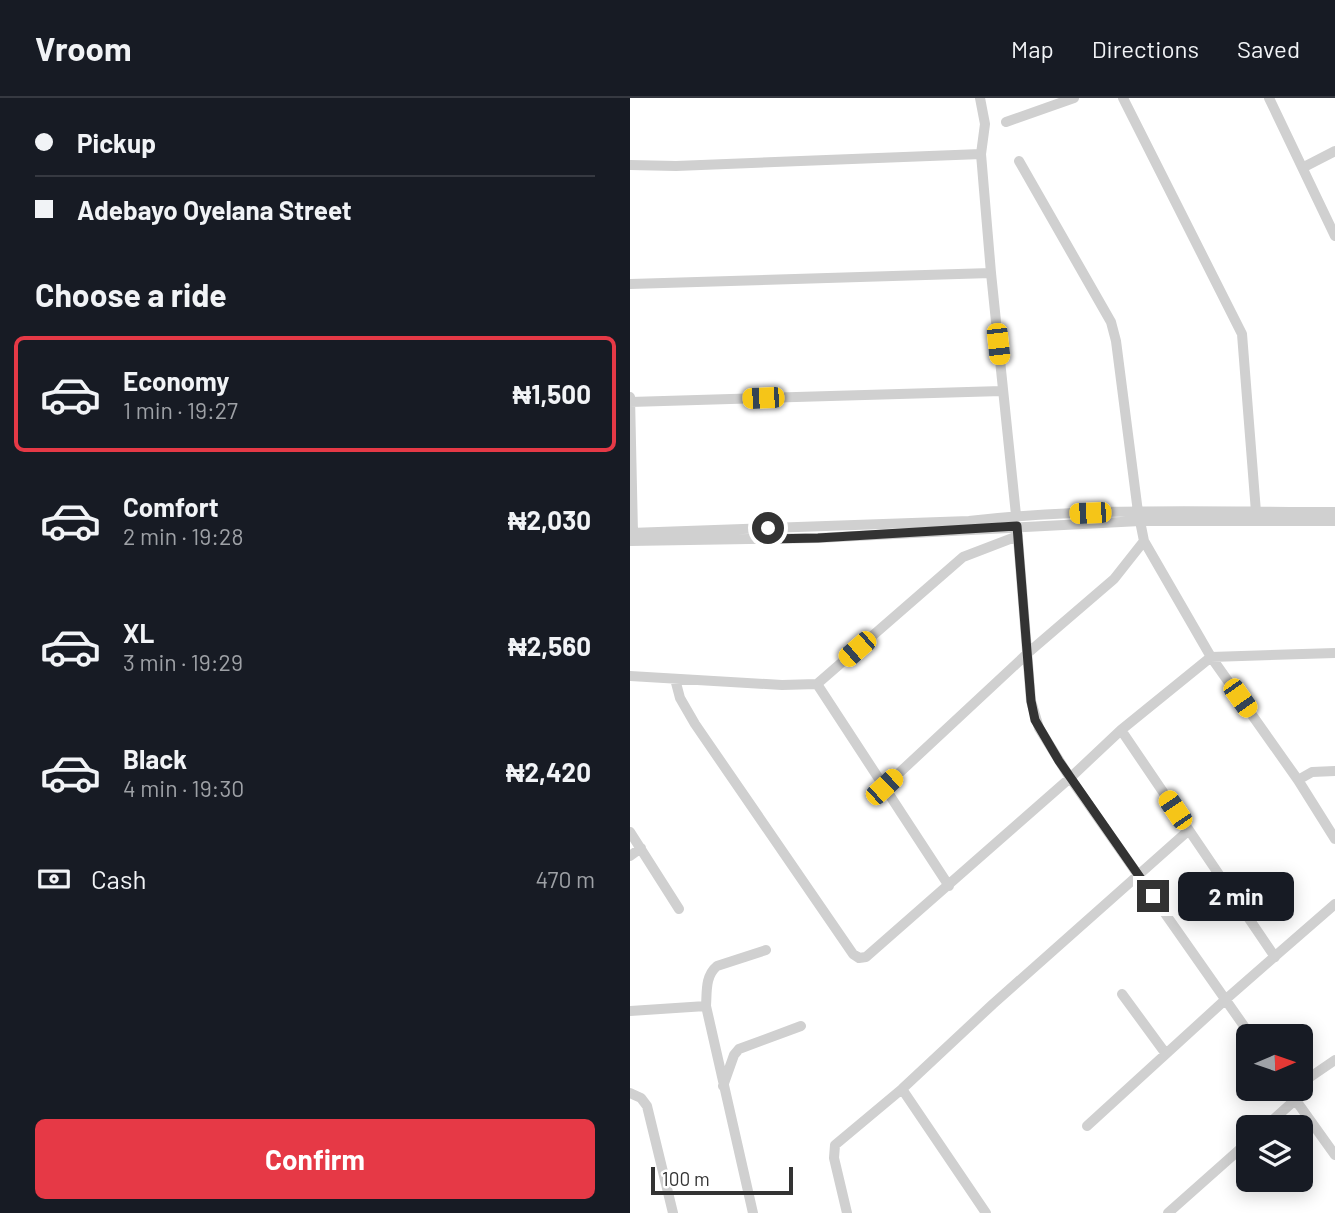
<!DOCTYPE html>
<meta charset="utf-8">
<style>
:root{--surface:#171b24;--page:#242831;--text:#f1f3f6;--muted:#9ea1a6;--line:#363941;--accent:#e63946}
body{margin:0;font-family:Barlow,sans-serif;background:var(--page);color:var(--text);height:100vh;display:flex;flex-direction:column;font-size:26px;white-space:nowrap}
*{box-sizing:border-box;margin:0}
p{font-size:23px;color:var(--muted)}
.icon{flex:none;width:38px;height:38px;fill:none;stroke:currentColor;stroke-width:2;stroke-linecap:round;stroke-linejoin:round}
.map{position:relative;flex:1;overflow:hidden}
.sheet{display:flex;flex-direction:column;background:var(--surface);width:630px}
.sheet>*{flex:none}
.guide{display:grid;align-content:center;height:154px;padding:0 35px;background:var(--surface)}
.needle{width:46px;rotate:88deg}
.buttons{position:absolute;left:606px;top:926px;display:grid;gap:14px}
.buttons a{display:grid;place-items:center;width:77px;height:77px;border-radius:10px;background:var(--surface);box-shadow:0 4px 18px #0003;font-size:35px}
.scale{position:absolute;left:21px;bottom:18px;width:142px;box-sizing:border-box;padding-left:7px;border:4px solid #333;border-top:0;font-size:19px;line-height:24px;white-space:nowrap;color:#333;-webkit-text-stroke:5px #fff;paint-order:stroke}
.end{position:absolute;width:32px;height:32px;margin:-16px;border:9px solid #333;background:#fff;box-shadow:0 0 0 4px #fff}
.from{border-radius:50%}
.bubble{position:absolute;height:49px;border-radius:10px;background:var(--surface);box-shadow:0 4px 18px #0003;font-size:23px;font-weight:700;line-height:49px;text-align:center}
.car{position:absolute;width:21px;height:42px;margin:-21px -10px;border-radius:9px;box-shadow:0 0 5px 2px #0007;background:linear-gradient(#f5c518 24%,#345 0 40%,#f5c518 0 76%,#345 0 86%,#f5c518 0)}
.guide b{display:flex;align-items:center;gap:24px;height:66px;font-size:26px}
.guide b+b{border-top:2px solid var(--line)}
.guide i{width:18px;height:18px;background:var(--text)}
ul{padding:0;list-style:none}
li{display:flex;align-items:center;gap:21px;height:116px;margin:0 14px 10px;padding:0 21px;border:4px solid transparent;border-radius:10px}
li div{flex:1}
li b{display:block;font-size:26px}
li em{font-style:normal;font-weight:700}
li.selected{border-color:var(--accent)}
li>.icon{width:63px;height:63px;stroke-width:1.5}
h2{padding:0 35px;font-size:32px;line-height:84px}
.pay{display:flex;align-items:center;gap:18px;height:77px;padding:0 35px;font-size:26px}
.pay p{margin-inline-start:auto}
.cta{display:flex;gap:14px;margin-top:auto;padding:14px 35px}
.cta a{flex:1;height:80px;border-radius:10px;background:var(--accent);color:#fff;font-size:28px;font-weight:700;line-height:80px;text-align:center}
header{display:flex;align-items:center;gap:42px;box-sizing:border-box;height:98px;padding:0 35px;background:var(--surface);border-bottom:2px solid var(--line)}
header strong{font-size:33px}
nav{display:flex;gap:38px;margin-inline-start:auto;font-size:24px}
main{display:flex;flex:1;min-height:0}
.map>svg:first-child{display:block}
</style>
<header>
<strong>Vroom</strong>
<nav><a>Map</a><a>Directions</a><a>Saved</a></nav>
</header>
<main>
<section class="sheet">
<div class="guide">
<b><i class="from"></i>Pickup</b>
<b><i></i>Adebayo Oyelana Street</b>
</div>
<h2>Choose a ride</h2>
<ul>
<li class="selected"><svg class="icon" aria-label="car" viewBox="0 0 24 24"><path d="M5 17H2v-5l4-1 3-4h7l3 4 3 1v5h-3M9 17h6M6 11h13"/><circle cx="7" cy="17" r="2"/><circle cx="17" cy="17" r="2"/></svg><div><b>Economy</b><p>1 min · 19:27</p></div><em>₦1,500</em></li>
<li><svg class="icon" aria-label="car" viewBox="0 0 24 24"><path d="M5 17H2v-5l4-1 3-4h7l3 4 3 1v5h-3M9 17h6M6 11h13"/><circle cx="7" cy="17" r="2"/><circle cx="17" cy="17" r="2"/></svg><div><b>Comfort</b><p>2 min · 19:28</p></div><em>₦2,030</em></li>
<li><svg class="icon" aria-label="car" viewBox="0 0 24 24"><path d="M5 17H2v-5l4-1 3-4h7l3 4 3 1v5h-3M9 17h6M6 11h13"/><circle cx="7" cy="17" r="2"/><circle cx="17" cy="17" r="2"/></svg><div><b>XL</b><p>3 min · 19:29</p></div><em>₦2,560</em></li>
<li><svg class="icon" aria-label="car" viewBox="0 0 24 24"><path d="M5 17H2v-5l4-1 3-4h7l3 4 3 1v5h-3M9 17h6M6 11h13"/><circle cx="7" cy="17" r="2"/><circle cx="17" cy="17" r="2"/></svg><div><b>Black</b><p>4 min · 19:30</p></div><em>₦2,420</em></li>
</ul>
<div class="pay"><svg class="icon" aria-label="cash" viewBox="0 0 24 24"><path d="M3 7h18v10H3z"/><circle cx="12" cy="12" r="2"/></svg>Cash<p>470 m</p></div>
<div class="cta"><a>Confirm</a></div>
</section>
<div class="map">
<svg width="705" height="1115" viewBox="0 0 705 1115">
<rect width="100%" height="100%" fill="#fff"/>
<g fill="none" stroke-linecap="round" stroke-linejoin="round">
<path stroke="#d0d0d0" stroke-width="10" d="M350,0l5,26 -4,30 10,119 25,242
M493,0l119,236 14,178
M639,0l66,138
M376,24l68,-24
M389,63l92,161 5,19 22,171
M0,67l46,1 305,-12
M674,69l31,-16
M0,186l361,-11
M0,299l3,136
M0,304l372,-11
M510,423l4,20 67,116 87,123 37,59
M387,428l14,175 8,27 31,50 181,258
M0,435l339,-12c121,-14 244,-9 366,-9
M0,443l188,-3 322,-17h195
M0,578l152,9 35,-1 146,-127 55,-21
M45,581l5,19 15,26 158,230 6,4 7,-1 204,-179 51,-48 90,-73 124,-4
M187,586l132,202
M491,632l154,227
M668,682l14,-8 23,-1
M254,689l145,-135 85,-73 30,-38
M0,734l49,77
M0,758l11,-8
M492,896l44,60
M76,908c1,-14 -1,-30 11,-40l49,-16
M0,913l76,-5 47,207
M670,986l35,-24
M93,988l11,-31 5,-6 62,-23
M657,990l48,67
M272,991l84,124
M0,995l11,5 6,8 26,107
M457,1028l138,-126 110,-96
M635,1029l30,-27
M217,1115l-13,-55 1,-13 67,-56 91,-85 196,-174
M538,1115l80,-71"/>
</g>
<g fill="none" stroke-linecap="round" stroke-linejoin="round">
<path stroke="#333" stroke-width="9" d="M138,430v11l50,-1 199,-12 14,175 4,19 24,41 94,135"/>
</g>
</svg>
<div class="buttons">
<a><svg class="needle" viewBox="-14 -14 28 28"><path d="M0-13l5 13h-10z" fill="#e53935"/><path d="M0 13l5-13h-10z" fill="#9ea1a6"/></svg></a>
<a><svg class="icon" aria-label="layers" viewBox="0 0 24 24"><path d="M12 4l9 5-9 5-9-5zM3 14l9 5 9-5"/></svg></a>
</div>
<div class="scale">100 m</div>
<i class="end from" style="left:138px;top:430px"></i>
<i class="end" style="left:523px;top:798px"></i>
<div class="bubble" style="left:548px;top:774px;width:116px">2 min</div>
<i class="car" style="left:368px;top:246px;rotate:174deg"></i>
<i class="car" style="left:133px;top:300px;rotate:268deg"></i>
<i class="car" style="left:460px;top:415px;rotate:268deg"></i>
<i class="car" style="left:227px;top:551px;rotate:229deg"></i>
<i class="car" style="left:610px;top:600px;rotate:145deg"></i>
<i class="car" style="left:254px;top:689px;rotate:47deg"></i>
<i class="car" style="left:545px;top:712px;rotate:326deg"></i>
</div>
</main>
